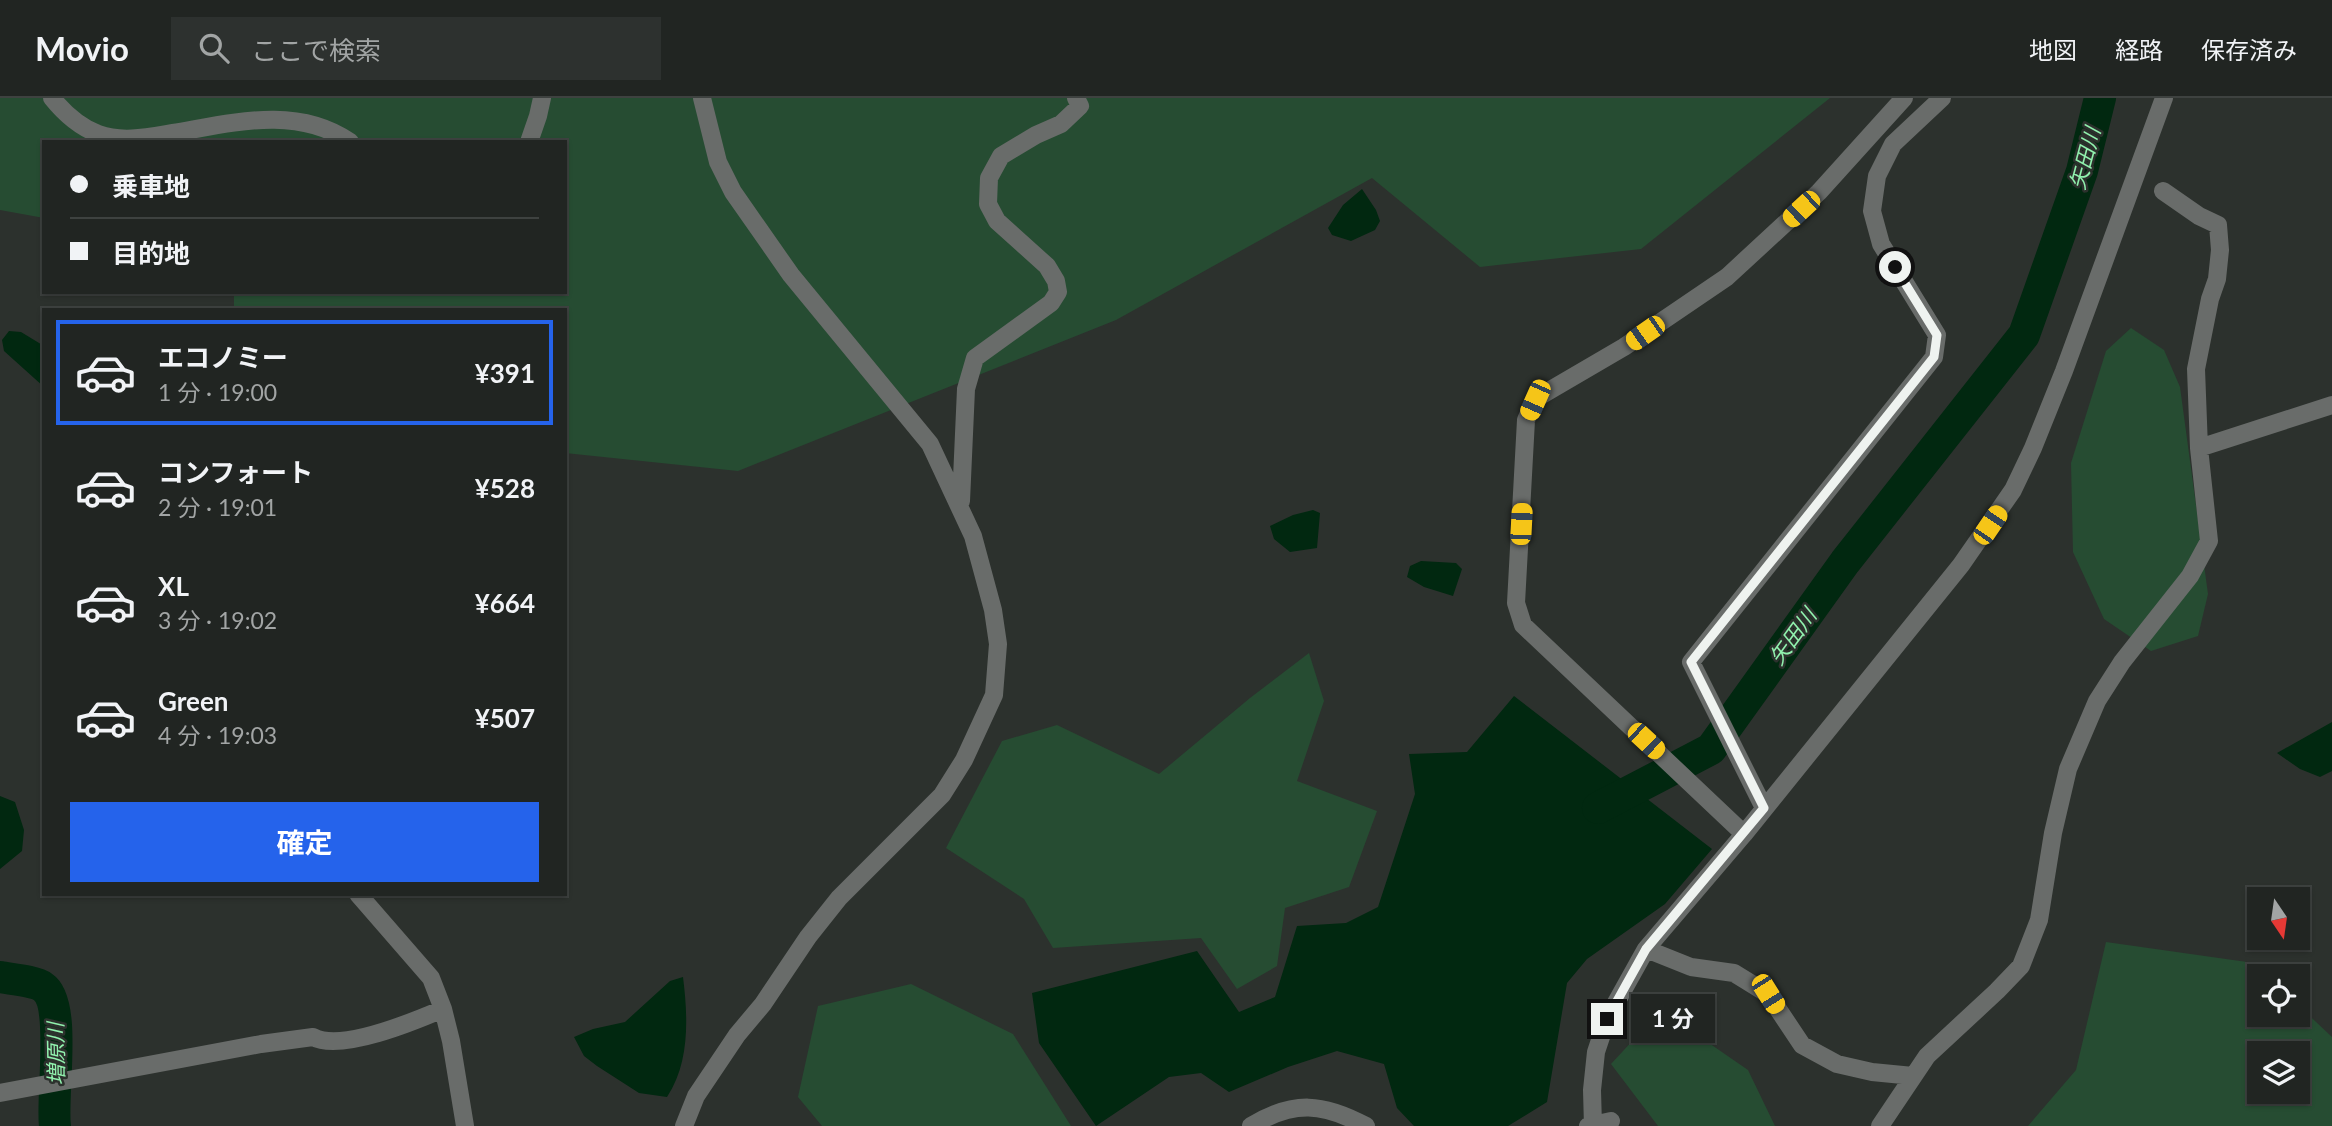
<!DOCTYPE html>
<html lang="ja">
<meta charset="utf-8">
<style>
:root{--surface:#212522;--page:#2d312f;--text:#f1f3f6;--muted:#a2a5a5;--line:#3e4240;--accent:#2563eb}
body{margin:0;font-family:Lato,"Noto Sans JP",sans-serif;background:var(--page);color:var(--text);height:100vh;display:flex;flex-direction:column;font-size:26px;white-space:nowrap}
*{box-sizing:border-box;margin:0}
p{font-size:23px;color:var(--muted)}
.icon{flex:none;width:38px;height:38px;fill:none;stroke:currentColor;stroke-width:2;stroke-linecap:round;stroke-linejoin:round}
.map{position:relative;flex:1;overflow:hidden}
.drawer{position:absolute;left:42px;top:210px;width:525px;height:588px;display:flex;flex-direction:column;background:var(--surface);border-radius:0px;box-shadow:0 2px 5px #0004,0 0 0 2px var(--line)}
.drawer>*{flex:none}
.top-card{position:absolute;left:42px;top:42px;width:525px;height:154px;border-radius:0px;box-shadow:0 2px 5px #0004,0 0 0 2px var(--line);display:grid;align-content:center;height:154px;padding:0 28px;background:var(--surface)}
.needle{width:46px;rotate:167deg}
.buttons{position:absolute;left:2247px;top:789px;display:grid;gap:14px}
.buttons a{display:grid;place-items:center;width:63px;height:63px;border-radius:0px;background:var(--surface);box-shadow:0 2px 5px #0004,0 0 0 2px var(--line);font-size:35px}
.end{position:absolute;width:32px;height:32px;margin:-16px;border:9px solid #eff3f0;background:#111;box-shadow:0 0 0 4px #111}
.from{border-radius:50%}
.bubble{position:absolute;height:49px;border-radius:0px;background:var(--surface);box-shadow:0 2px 5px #0004,0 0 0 2px var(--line);font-size:23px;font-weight:700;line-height:49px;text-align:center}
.car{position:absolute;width:21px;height:42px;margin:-21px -10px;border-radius:9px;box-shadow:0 0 5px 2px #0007;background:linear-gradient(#f5c518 24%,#345 0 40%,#f5c518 0 76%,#345 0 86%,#f5c518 0)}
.top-card b{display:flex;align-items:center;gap:24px;height:66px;font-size:26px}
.top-card b+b{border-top:2px solid var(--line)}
.top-card i{width:18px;height:18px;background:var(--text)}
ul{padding:12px 0 0;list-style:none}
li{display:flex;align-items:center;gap:21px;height:105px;margin:0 14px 10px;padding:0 14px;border:4px solid transparent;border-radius:0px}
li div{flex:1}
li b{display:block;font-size:26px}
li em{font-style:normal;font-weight:700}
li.current{border-color:var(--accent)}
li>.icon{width:63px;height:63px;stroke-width:1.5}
.action{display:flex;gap:14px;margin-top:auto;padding:14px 28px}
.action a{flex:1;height:80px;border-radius:0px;background:var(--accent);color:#fff;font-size:28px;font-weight:700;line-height:80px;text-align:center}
header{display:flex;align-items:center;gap:42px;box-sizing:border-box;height:98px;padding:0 35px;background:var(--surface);border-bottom:2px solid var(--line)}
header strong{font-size:33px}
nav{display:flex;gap:38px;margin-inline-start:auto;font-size:24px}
.search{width:490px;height:63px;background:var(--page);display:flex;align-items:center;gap:18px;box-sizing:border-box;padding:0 24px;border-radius:0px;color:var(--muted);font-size:26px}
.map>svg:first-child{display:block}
</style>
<header>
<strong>Movio</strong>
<div class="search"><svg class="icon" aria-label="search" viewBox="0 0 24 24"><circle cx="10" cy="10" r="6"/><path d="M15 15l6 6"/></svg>ここで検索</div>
<nav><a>地図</a><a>経路</a><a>保存済み</a></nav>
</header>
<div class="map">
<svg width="2332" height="1028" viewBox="0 0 2332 1028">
<rect width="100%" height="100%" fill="#2c312d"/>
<path fill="#264c32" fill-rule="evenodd" d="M0,0h1830l-189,151 -161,18 -108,-89 -256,142 -378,151 -173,-18v-143h-331v-18h331v-150h-521v76l-44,-8z
M2131,230l33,22 16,37 28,207 -10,42 -47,15 -47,-32 -31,-67 -2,-89 35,-112z
M1309,555l15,48 -27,80 80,30 -28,76 -64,21 -8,58 -40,23 -36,-51 -148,10 -29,-49 -78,-51 56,-107 55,-16 102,49 91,-76z
M2106,844l148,21 14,13h-9v39h39v-10l34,32v89h-304l48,-56zM2259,956h39v38h-39z
M911,886l102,50 58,92h-249l-24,-29 20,-91z
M1661,912l87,60 27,56h-117l-47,-62z"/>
<path fill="#012810" d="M1362,91l14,21 4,11 -5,9 -24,11 -19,-6 -4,-7 15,-23z
M9,233l12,1 23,14v41l-40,-36 -2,-11z
M1313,412l7,3 -3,35 -27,4 -16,-13 -4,-13 23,-11z
M1421,463l35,2 6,6 -9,27 -29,-9 -17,-10 3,-11z
M1514,598l198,153 -47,55 -78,55 -20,24 -20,119 -39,24h-94l-17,-18 -13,-44 -47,-13 -49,16 -59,25 -28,-19 -32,4 -73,49 -57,-83 -7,-50 165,-42 42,61 36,-15 22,-71 49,-3 32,-16 37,-113 -6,-40 58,-2z
M2332,624v49l-12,6 -20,-8 -23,-16z
M0,698l15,6 9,28 -2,21 -22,18z
M683,879c5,40 7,85 -16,120l-28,-4 -42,-27 -13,-10 -10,-19 19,-8 32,-7 45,-41z"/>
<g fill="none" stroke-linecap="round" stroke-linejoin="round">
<path stroke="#012810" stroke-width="32" d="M1598,710l113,-59 134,-187 179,-227 58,-164 18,-73
M0,879c10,2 35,4 43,10 24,16 8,110 12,139"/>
<path stroke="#696c6a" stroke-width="18" d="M52,0c12,15 28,29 46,36 24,9 51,3 75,-1 59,-10 124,-28 177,9
M529,44l9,-26 4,-18
M2199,350l133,-43
M961,403l5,-112 9,-31 76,-55 7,-11 -2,-11 -9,-15 -50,-45 -9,-17 1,-26 12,-22 35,-21 25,-11 19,-18 -4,-8
M1764,710l-73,-146 243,-305 3,-22 -56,-91 -9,-33 5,-35 16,-32 49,-46
M1744,736l-221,-209 -7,-22 10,-183 9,-21 89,-52 103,-70 92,-85 85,-94
M358,796l73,84 12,31 8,32 14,85
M1646,851l45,18 43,6 34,21 34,51 35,19 35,8 41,4
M0,995l261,-49 52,-7c28,15 102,-16 130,-28
M684,1028l12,-30 41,-61 26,-31 45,-67 31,-39 103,-103 22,-35 30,-65 4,-51 -5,-34 -20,-74 -43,-92 -139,-169 -58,-83 -15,-30 -16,-64
M1251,1028c43,-26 72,-23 115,0
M1588,1028l23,-5
M1593,1028l-1,-36 4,-38 11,-33 39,-70 98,-115 217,-269 52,-75 20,-42 31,-77 100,-273
M1880,1028l47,-70 70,-65 24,-25 18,-46 14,-87 15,-64 29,-68 25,-39 68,-86 19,-35 -10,-93 -3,-79 14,-70 7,-20 3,-29 -2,-25 -19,-9 -36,-25"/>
</g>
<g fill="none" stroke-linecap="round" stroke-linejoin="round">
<path stroke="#eff3f0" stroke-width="9" d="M1607,921l39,-70 118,-141 -73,-146 243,-305 3,-22 -42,-68"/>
</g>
<g text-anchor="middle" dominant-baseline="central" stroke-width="5" stroke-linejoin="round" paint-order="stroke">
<g font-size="21" font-style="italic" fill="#91f2ae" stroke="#2c312d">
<text transform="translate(2084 60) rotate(-75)">矢田川</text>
<text transform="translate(1792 538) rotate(-54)">矢田川</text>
<text transform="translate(55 956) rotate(-91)">増原川</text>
</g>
</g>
</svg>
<div class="buttons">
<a><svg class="needle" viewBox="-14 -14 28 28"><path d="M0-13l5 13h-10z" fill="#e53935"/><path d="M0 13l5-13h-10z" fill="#a2a5a5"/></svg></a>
<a><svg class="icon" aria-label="locate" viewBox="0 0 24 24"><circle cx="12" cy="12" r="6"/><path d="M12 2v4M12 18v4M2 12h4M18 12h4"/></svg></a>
<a><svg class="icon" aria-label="layers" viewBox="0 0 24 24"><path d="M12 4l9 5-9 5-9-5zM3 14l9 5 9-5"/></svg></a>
</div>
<i class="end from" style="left:1895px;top:169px"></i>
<i class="end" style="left:1607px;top:921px"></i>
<div class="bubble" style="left:1631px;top:896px;width:84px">1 分</div>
<i class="car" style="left:1801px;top:111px;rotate:227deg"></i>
<i class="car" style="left:1645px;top:235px;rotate:235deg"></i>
<i class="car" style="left:1535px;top:302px;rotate:204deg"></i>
<i class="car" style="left:1521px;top:426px;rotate:3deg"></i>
<i class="car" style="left:1990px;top:427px;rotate:34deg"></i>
<i class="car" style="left:1646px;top:643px;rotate:133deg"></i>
<i class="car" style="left:1768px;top:896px;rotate:148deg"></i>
<div class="top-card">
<b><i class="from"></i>乗車地</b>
<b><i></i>目的地</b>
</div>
<section class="drawer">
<ul>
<li class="current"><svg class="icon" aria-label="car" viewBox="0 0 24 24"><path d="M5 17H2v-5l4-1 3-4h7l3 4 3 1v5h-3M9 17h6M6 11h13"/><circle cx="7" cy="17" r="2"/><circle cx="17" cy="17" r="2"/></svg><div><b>エコノミー</b><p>1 分 · 19:00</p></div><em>¥391</em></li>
<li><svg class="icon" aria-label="car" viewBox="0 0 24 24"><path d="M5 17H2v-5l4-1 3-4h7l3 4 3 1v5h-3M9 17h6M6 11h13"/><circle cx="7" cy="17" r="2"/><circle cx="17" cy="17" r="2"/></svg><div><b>コンフォート</b><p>2 分 · 19:01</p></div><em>¥528</em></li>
<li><svg class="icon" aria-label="car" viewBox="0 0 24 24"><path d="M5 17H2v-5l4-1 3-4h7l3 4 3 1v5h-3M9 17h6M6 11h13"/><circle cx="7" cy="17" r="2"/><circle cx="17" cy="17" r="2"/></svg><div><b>XL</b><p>3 分 · 19:02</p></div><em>¥664</em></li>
<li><svg class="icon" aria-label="car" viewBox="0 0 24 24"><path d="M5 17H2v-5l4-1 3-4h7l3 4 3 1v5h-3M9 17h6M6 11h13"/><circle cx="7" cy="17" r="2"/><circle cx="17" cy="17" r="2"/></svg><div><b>Green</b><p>4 分 · 19:03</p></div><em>¥507</em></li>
</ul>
<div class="action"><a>確定</a></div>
</section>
</div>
